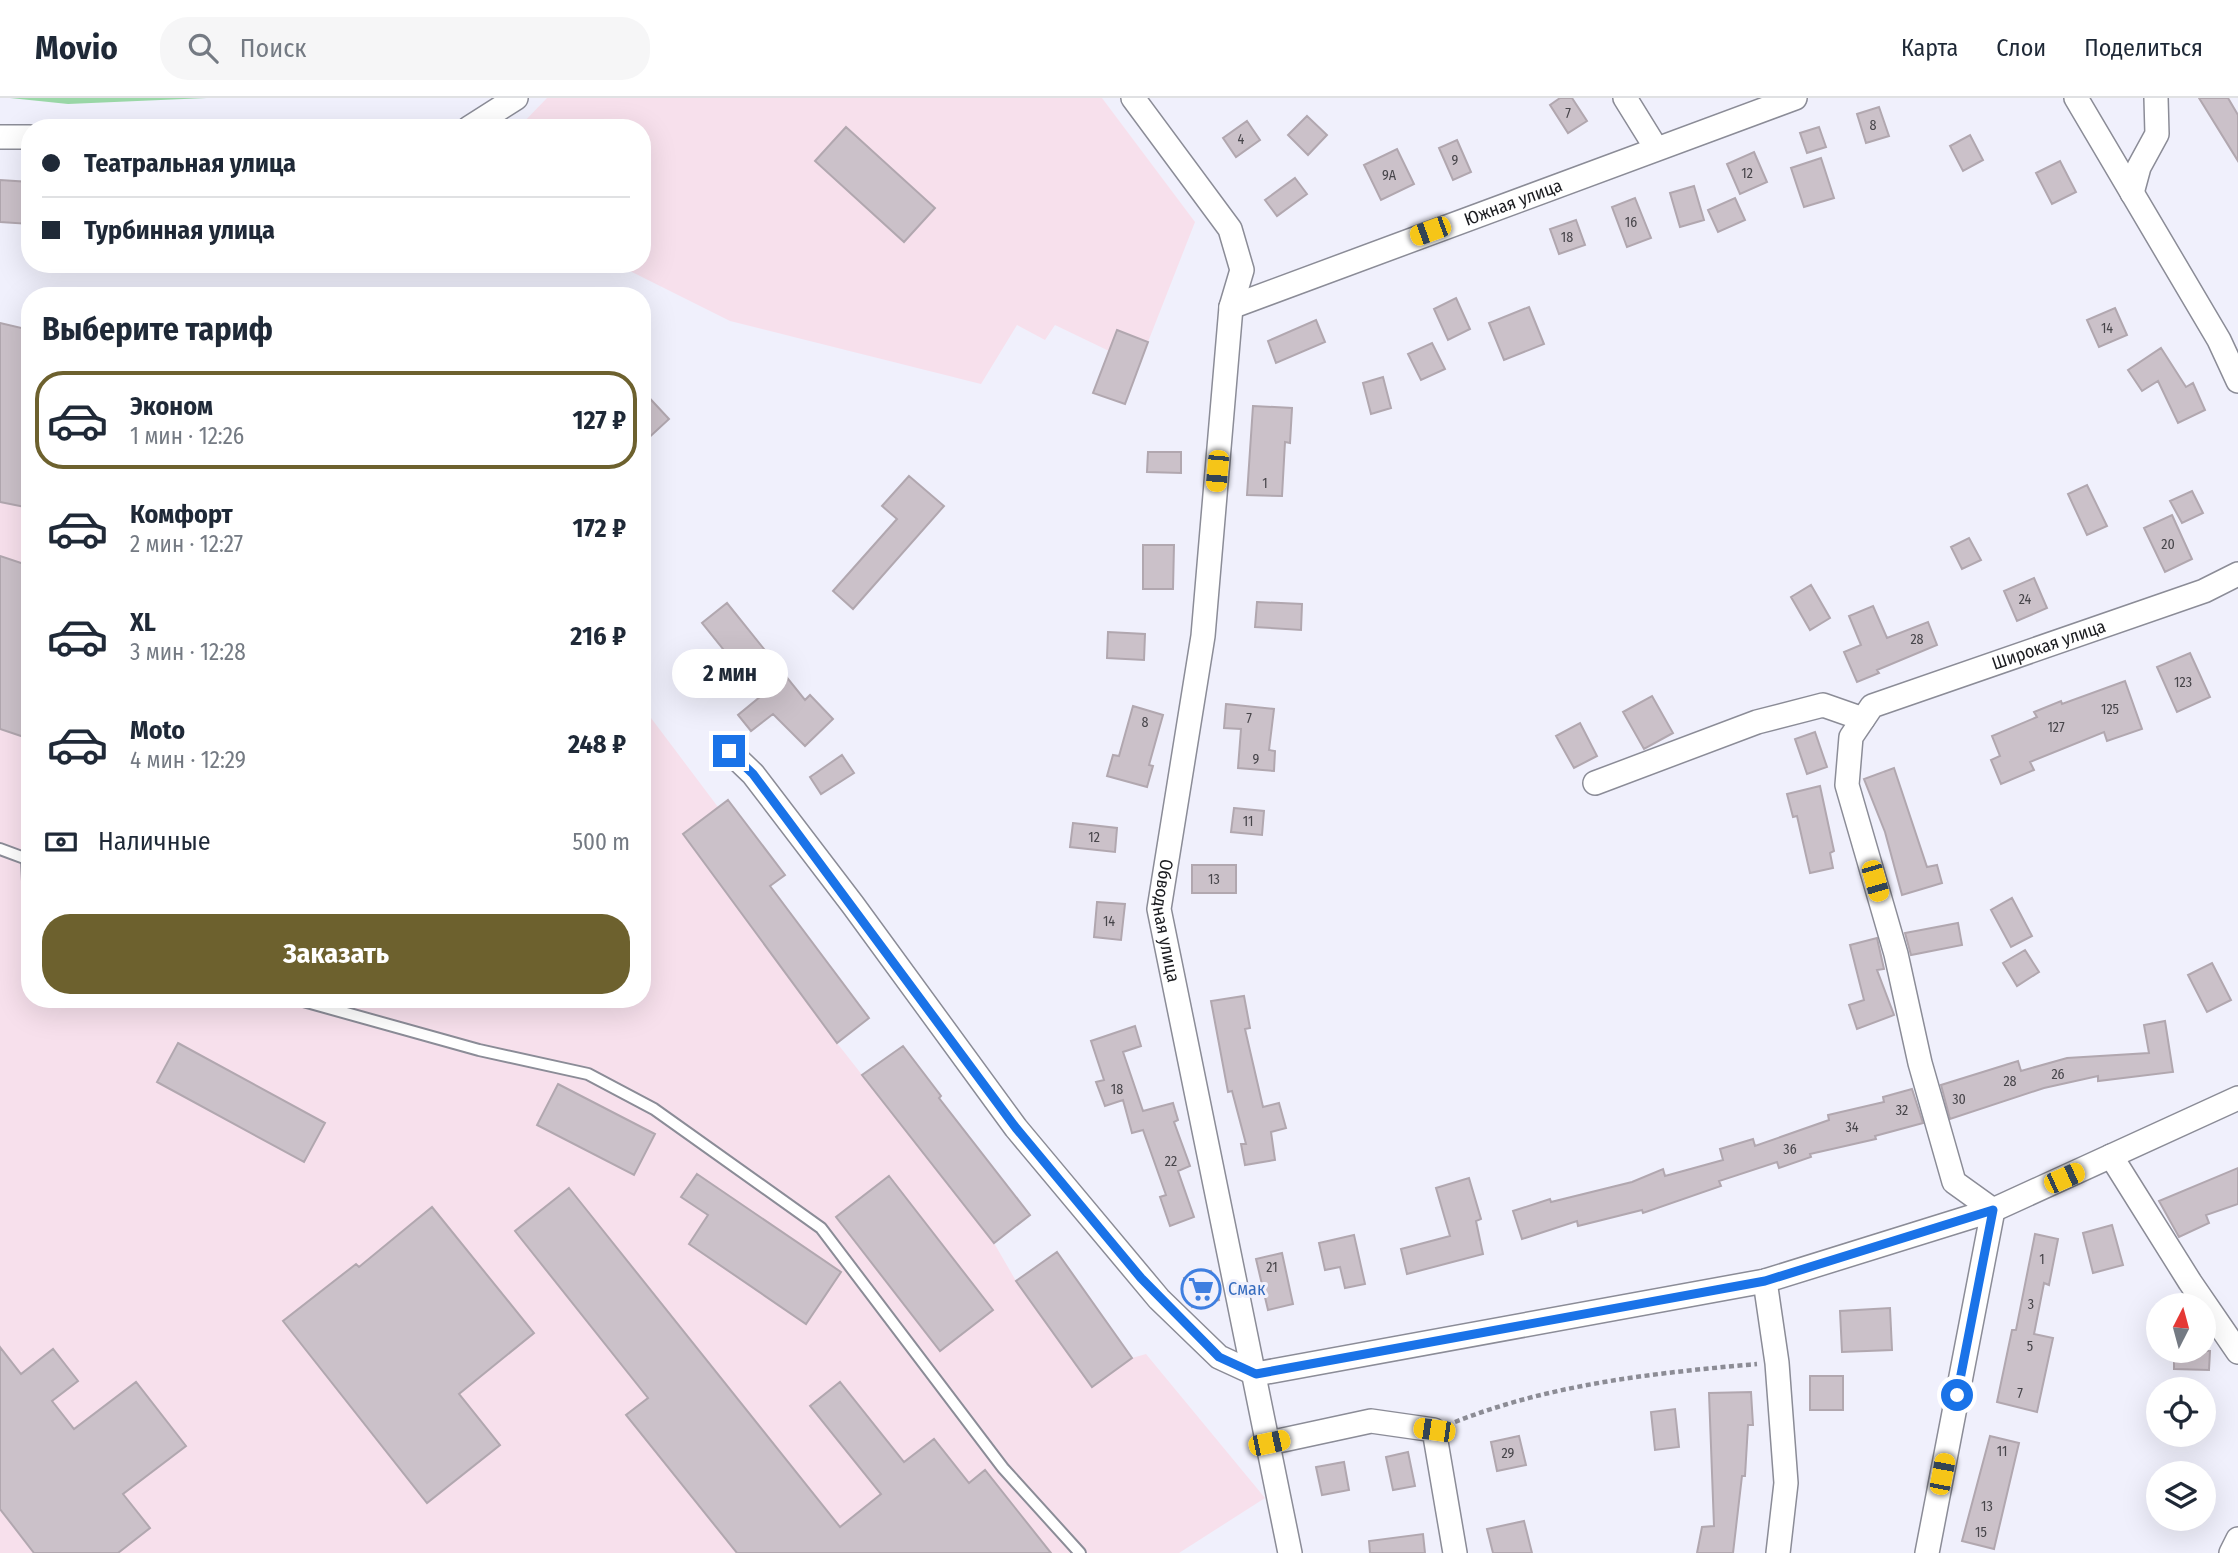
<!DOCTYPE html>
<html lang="ru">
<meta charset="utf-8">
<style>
:root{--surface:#fff;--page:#f6f6f7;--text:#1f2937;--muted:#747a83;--line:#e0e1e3;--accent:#6d612e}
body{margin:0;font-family:"Fira Sans Condensed",sans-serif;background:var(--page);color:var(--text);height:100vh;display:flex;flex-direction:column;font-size:26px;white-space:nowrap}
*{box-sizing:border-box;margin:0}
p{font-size:23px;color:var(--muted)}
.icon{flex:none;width:38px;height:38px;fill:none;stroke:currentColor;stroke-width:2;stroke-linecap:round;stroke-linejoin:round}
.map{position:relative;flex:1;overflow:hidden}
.panel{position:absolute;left:21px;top:189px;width:630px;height:721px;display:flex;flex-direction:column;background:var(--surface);border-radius:28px;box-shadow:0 7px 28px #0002}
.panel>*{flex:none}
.hud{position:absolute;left:21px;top:21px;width:630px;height:154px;border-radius:28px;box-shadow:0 7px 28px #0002;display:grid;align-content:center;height:154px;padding:0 21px;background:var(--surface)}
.needle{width:46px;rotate:6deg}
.tools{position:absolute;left:2146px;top:1195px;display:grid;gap:14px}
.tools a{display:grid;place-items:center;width:70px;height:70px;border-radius:50%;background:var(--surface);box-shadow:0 7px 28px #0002;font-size:35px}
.end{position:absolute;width:32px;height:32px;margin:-16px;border:9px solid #1a73e8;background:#fff;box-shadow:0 0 0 4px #fff}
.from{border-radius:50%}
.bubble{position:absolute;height:49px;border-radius:24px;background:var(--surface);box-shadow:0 7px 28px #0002;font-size:23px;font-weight:700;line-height:49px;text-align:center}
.car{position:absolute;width:21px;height:42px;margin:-21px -10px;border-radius:9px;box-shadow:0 0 5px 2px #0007;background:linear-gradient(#f5c518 24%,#345 0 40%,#f5c518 0 76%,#345 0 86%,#f5c518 0)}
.hud b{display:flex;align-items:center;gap:24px;height:66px;font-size:26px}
.hud b+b{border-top:2px solid var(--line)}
.hud i{width:18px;height:18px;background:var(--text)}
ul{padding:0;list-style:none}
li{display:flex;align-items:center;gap:21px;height:98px;margin:0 14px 10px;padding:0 7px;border:4px solid transparent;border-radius:28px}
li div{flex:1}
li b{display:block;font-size:26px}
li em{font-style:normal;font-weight:700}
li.on{border-color:var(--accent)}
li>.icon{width:63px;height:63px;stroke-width:1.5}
h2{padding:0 21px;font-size:32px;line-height:84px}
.pay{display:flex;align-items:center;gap:18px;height:77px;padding:0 21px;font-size:26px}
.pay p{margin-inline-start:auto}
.action{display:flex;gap:14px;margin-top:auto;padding:14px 21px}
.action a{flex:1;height:80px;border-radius:28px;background:var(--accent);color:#fff;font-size:28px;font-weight:700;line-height:80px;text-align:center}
header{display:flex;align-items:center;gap:42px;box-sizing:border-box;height:98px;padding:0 35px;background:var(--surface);border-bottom:2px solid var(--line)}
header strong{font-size:33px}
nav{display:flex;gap:38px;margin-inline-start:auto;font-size:24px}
.search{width:490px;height:63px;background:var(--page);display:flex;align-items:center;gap:18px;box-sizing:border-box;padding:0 24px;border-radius:28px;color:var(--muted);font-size:26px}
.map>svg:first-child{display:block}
</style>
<header>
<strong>Movio</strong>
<div class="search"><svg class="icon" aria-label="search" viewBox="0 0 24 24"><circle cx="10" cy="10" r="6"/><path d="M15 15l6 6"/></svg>Поиск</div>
<nav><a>Карта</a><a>Слои</a><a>Поделиться</a></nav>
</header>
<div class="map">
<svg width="2238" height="1455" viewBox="0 0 2238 1455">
<rect width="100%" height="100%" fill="#f0f0fc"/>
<path fill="#f7e0ec" d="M547,0h555l93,124 -47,120 -31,-12 -8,21 -54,-26 -10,15 -28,-15 -36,59 -251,-63 -114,-57h26v-136h-124z
M0,225l30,7v669h612v-293l76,101 -35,27 154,209 157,200 22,38 75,105 41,-28 14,-4 119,144 -86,55h-1179z"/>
<path fill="#9ad7a7" d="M10,0h197l-139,6z"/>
<path fill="#cbc1c9" stroke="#b1a7af" stroke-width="2" d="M1560,0h12l15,23 -19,12 -18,-28z
M2199,0h29l10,17v46z
M1879,9l10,29 -23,7 -9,-29z
M1307,18l20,19 -19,20 -20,-20z
M1247,23l13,19 -24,17 -13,-19z
M846,29l89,81 -31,34 -89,-81z
M1819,29l7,20 -19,6 -7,-20z
M1970,37l13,25 -20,11 -13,-25z
M1457,42l14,32 -18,8 -14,-32z
M1397,51l17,35 -33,16 -17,-35z
M1754,54l13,30 -27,12 -13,-30z
M1821,60l13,40 -30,9 -13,-39z
M2060,63l16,31 -24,12 -16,-31z
M1295,80l12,16 -30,22 -12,-16z
M0,82l30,2v42l-30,-2z
M1694,88l10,34 -24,7 -10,-34z
M1635,100l16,40 -24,9 -15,-40z
M1735,100l10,22 -27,12 -10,-22z
M1576,122l9,25 -26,9 -9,-25z
M1456,200l14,31 -22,11 -14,-31z
M1529,209l15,37 -40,16 -15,-37z
M2115,210l12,27 -28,12 -12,-27z
M1316,222l9,22 -49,21 -8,-22z
M0,225l30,7v178l-30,-6z
M1117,232l31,12 -23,62 -32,-11z
M1432,245l13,26 -24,11 -13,-26z
M2161,250l25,39 7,-4 12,27 -27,13 -20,-42 -16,10 -14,-21z
M1383,279l8,31 -20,6 -8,-31z
M642,292l27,29 -27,25z
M1253,308l39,2 -2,35 -5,-1 -3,54 -35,-1z
M1148,354h33v21l-34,-1z
M909,378l35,30 -91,103 -20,-18 64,-72 -15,-13z
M2087,387l20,41 -20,9 -19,-41z
M2192,393l11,22 -21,10 -12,-22z
M2172,417l20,44 -27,13 -21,-44z
M1969,440l12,22 -19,9 -11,-22z
M1143,447h31l-1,44h-30z
M0,458l30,10v173l-30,-10z
M2034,480l13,30 -30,13 -13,-30z
M1811,487l19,33 -20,12 -19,-33z
M1257,504l45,2 -1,26 -46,-3z
M727,505l78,97 5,-5 23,24 -28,27 -32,-32 -22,17 -13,-16 23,-19 -59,-73z
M1873,508l14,32 41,-16 9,23 -60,25 2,3 -22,9 -13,-30 17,-7 -12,-29z
M1108,534l37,2 -1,26 -37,-2z
M2190,555l20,44 -33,15 -20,-45z
M2125,583l17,48 -35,12 -3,-9 -74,30 4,8 -33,14 -10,-24 9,-4 -8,-20 45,-19 -3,-5 27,-11 1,3z
M1652,598l21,37 -29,16 -21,-37z
M1226,606l48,5 -5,41 6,1 -1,20 -36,-3 3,-39 -17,-1z
M1133,608l30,9 -14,50 4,1 -6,21 -40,-11 6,-21 6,1z
M1580,625l17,33 -23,12 -18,-32z
M1815,634l12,35 -20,7 -12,-35z
M842,657l12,18 -33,21 -11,-17z
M1894,670l33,99 10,-2 5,18 -40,12 -17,-63 -21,-53z
M1820,688l14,65 -4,2 3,15 -23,5 -13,-57 -4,1 -6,-23z
M728,702l57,75 -15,11 99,132 -32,25 -154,-209z
M1234,710l30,3 -2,24 -31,-3z
M1073,725l44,5 -2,24 -45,-5z
M1192,767h44v28h-44z
M2012,800l20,38 -21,11 -20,-37z
M1097,804l28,2 -4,36 -27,-3z
M1958,825l4,22 -51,10 -6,-22z
M1877,840l7,31 -7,1 17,45 -37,14 -8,-24 15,-5 -14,-55z
M2025,852l14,22 -22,14 -14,-23z
M2212,865l19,37 -24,12 -19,-37z
M1244,898l6,32 -5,1 18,78 16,-4 7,25 -15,4 4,28 -30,5 -4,-21h5l-14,-53 -4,1 -17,-91z
M2165,923l8,51 -75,9v-5l-54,12 -94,31 -9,-34 77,-24 3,10 46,-13 82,-5 -5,-28z
M1135,928l6,20 -18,6 20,59 30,-8 5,17 -4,2 16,44 -12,5 16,46 -24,9 -10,-29 6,-2 -23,-65 -11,3 -9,-33 -18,6 -9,-24 8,-2 -13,-39z
M178,945l147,80 -21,39 -147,-80z
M903,948l38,50 -2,2 91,117 -36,28 -132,-168z
M558,986l97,50 -21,41 -97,-50z
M1912,991l11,34 -48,13 1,3 -66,15 1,3 -32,11 -2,-6 -58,19 2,5 -78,27 -1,-3 -64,16 -1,-5 -55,18 -9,-28 37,-12 1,3 81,-20 31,-13 2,7 58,-16 -3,-11 33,-10 2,7 74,-26 -1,-5 56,-13 -1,-5z
M2238,1070v36l-32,11 3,8 -30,14 -20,-36z
M697,1076l144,98 -35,52 -117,-80 19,-29 -27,-18z
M889,1078l104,134 -53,41 -104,-134z
M1469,1080l12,41 -5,2 7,33 -76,20 -6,-25 49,-13 -14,-48z
M569,1090l271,339 41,-33 -71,-88 30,-24 64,80 30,-23 35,44 16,-13 66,83h-314l-111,-138 22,-17 -133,-167z
M432,1109l102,126 -75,61 41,51 -73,58 -144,-182 73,-57 3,3z
M2112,1127l11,40 -30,8 -10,-40z
M2035,1136l23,5 -9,46 -5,-2 -10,51 19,4 -16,74 -40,-10 15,-72h4z
M1354,1137l11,49 -20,4 -5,-21 -15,3 -6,-27z
M1057,1154l75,106 -40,29 -76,-106z
M1282,1155l11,51 -25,6 -12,-51z
M1211,1173l8,29 -27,7 -8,-29z
M1890,1210l2,42 -50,2 -2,-41z
M0,1249l21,27 32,-25 25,32 -26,20 22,28 62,-47 50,64 -63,48 27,34 -32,25h-84l-34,-44z
M2174,1253h36l-1,19 -35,-1z
M1810,1278h33v34h-33z
M1751,1294l2,33h-5l-3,51h-3l-9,77h-36l5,-26 12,-1 -5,-133z
M1675,1311l4,38 -24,3 -4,-38z
M1519,1338l7,29 -29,6 -6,-29z
M1990,1338l29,7 -25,106 -32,-8z
M1408,1354l7,34 -22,4 -7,-33z
M1344,1364l5,28 -27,5 -6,-28z
M1524,1423l8,32h-39l-6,-24z
M1423,1436l2,19h-55l-1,-12z"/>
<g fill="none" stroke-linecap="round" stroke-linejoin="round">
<g stroke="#8b8c97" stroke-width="14">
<path id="lane" d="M0,751l27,10 3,66
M296,901l183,51 109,24 66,35 167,119 182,240 77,85"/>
</g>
<g stroke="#8b8c97" stroke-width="26">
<g id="street">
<path id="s1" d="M1133,0l97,131 12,41 -11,37 -28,329 -44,273 131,644"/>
<path d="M1625,0l31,50"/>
<path d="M2076,0l143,242 19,41"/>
<path d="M469,30l47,-30"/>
<path d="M0,39h30"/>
<path d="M2132,95l7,-26 18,-33 -1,-36"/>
<path id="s2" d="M1231,209l564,-209"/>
<path d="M729,653l24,23 100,131 163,223 143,171 60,58 37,17"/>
<path d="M1595,685l162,-61 66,-17 40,14"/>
<path d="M2111,1058l79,126 48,70"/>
<path id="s3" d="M1993,1112l-39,-28 -34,-119 -24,-109 -49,-169 4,-48 21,-31 332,-115 34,-17"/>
<path d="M1765,1183l12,82 9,120 -8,70"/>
<path d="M1256,1276l509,-93 228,-71 245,-112"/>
<path d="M1269,1345l102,-22 63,9 21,123"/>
<path d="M1927,1455l66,-343"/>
<path d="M2231,1455l7,-14"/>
</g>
</g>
<path stroke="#8c8c95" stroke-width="4.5" stroke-dasharray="5 3.5" stroke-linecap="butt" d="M1455,1324c96,-38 199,-49 302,-58"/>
<use href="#lane" stroke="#fff" stroke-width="10"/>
<use href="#street" stroke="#fff" stroke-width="23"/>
</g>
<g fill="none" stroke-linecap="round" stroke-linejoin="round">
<path stroke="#1a73e8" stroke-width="9" d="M729,653l24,23 33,44 230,310 125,150 78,79 37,17 509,-93 228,-71 -36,185"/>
</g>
<defs>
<g id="supermarket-ring" transform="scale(2.0125)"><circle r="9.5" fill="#f0f0fc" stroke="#3f7fe0" stroke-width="1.5"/><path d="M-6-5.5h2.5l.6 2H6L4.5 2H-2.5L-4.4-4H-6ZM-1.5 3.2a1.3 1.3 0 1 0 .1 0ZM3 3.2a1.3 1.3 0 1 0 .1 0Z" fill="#3f7fe0"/></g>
</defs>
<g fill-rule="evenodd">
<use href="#supermarket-ring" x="1201" y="1191"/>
</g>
<g text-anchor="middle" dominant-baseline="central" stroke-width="6" stroke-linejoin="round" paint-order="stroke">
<g font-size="14" fill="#47454a">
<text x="1568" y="15">7</text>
<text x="1873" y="27">8</text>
<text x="1241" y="41">4</text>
<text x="1455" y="62">9</text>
<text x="1747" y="75">12</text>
<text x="1389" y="77">9А</text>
<text x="1631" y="124">16</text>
<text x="1567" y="139">18</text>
<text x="2107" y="230">14</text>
<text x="1265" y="385">1</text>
<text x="2168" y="446">20</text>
<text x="2025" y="501">24</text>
<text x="1917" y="541">28</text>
<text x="2183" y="584">123</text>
<text x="2110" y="611">125</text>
<text x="1249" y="620">7</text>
<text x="1145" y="624">8</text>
<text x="2056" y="629">127</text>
<text x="1256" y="661">9</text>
<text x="1248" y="723">11</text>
<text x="1094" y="739">12</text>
<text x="1214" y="781">13</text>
<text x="1109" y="823">14</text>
<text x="2058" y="976">26</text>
<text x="2010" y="983">28</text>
<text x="1117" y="991">18</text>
<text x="1959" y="1001">30</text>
<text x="1902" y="1012">32</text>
<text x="1852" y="1029">34</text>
<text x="1790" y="1051">36</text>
<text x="1171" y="1063">22</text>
<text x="2042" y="1161">1</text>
<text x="1272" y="1169">21</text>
<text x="2031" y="1206">3</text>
<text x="2030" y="1248">5</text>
<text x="2020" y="1295">7</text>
<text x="2002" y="1353">11</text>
<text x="1508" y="1355">29</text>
<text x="1987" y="1408">13</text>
<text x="1981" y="1434">15</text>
</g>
<g font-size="18" fill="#1b1c20" stroke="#f0f0fc">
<text stroke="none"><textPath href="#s2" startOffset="301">Южная улица</textPath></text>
<text stroke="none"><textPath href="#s3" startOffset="732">Широкая улица</textPath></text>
<text stroke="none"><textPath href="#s1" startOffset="863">Обводная улица</textPath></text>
</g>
<g font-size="18" fill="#366cbe" stroke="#f0f0fc" text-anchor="start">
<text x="1228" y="1191">Смак</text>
</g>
</g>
</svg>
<div class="tools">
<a><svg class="needle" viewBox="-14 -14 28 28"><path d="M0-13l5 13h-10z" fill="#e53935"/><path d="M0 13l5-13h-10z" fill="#747a83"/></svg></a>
<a><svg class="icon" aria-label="locate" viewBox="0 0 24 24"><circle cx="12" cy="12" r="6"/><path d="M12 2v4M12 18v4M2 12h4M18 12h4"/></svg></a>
<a><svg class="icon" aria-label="layers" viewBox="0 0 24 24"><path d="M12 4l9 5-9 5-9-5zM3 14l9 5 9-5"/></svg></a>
</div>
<i class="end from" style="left:1957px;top:1297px"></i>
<i class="end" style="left:729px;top:653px"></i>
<div class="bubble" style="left:672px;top:551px;width:116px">2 мин</div>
<i class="car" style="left:1430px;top:133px;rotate:250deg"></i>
<i class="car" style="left:1217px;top:373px;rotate:185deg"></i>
<i class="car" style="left:1875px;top:783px;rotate:164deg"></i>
<i class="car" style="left:2064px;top:1080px;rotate:66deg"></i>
<i class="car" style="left:1434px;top:1332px;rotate:278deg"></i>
<i class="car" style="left:1269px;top:1345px;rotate:78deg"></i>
<i class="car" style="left:1942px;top:1376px;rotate:11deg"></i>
<div class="hud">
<b><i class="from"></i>Театральная улица</b>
<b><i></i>Турбинная улица</b>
</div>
<section class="panel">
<h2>Выберите тариф</h2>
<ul>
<li class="on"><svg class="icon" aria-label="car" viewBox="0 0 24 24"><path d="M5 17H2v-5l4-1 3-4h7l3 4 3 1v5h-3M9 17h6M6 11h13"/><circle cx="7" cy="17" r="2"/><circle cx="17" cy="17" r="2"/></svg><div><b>Эконом</b><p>1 мин · 12:26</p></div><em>127 ₽</em></li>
<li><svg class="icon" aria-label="car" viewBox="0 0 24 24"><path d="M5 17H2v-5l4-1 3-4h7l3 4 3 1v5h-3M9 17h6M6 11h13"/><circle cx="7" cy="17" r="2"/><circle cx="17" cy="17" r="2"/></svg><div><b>Комфорт</b><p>2 мин · 12:27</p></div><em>172 ₽</em></li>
<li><svg class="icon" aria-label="car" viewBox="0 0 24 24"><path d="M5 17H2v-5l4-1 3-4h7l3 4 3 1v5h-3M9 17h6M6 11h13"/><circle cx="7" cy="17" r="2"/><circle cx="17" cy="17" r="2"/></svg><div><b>XL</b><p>3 мин · 12:28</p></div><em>216 ₽</em></li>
<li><svg class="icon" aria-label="car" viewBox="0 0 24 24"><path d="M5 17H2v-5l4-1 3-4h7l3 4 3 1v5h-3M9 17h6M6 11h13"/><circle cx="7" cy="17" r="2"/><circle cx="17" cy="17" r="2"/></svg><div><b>Moto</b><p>4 мин · 12:29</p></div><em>248 ₽</em></li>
</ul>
<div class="pay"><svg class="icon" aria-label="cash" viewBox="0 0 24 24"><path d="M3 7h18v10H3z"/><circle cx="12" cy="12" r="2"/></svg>Наличные<p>500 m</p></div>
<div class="action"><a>Заказать</a></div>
</section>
</div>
